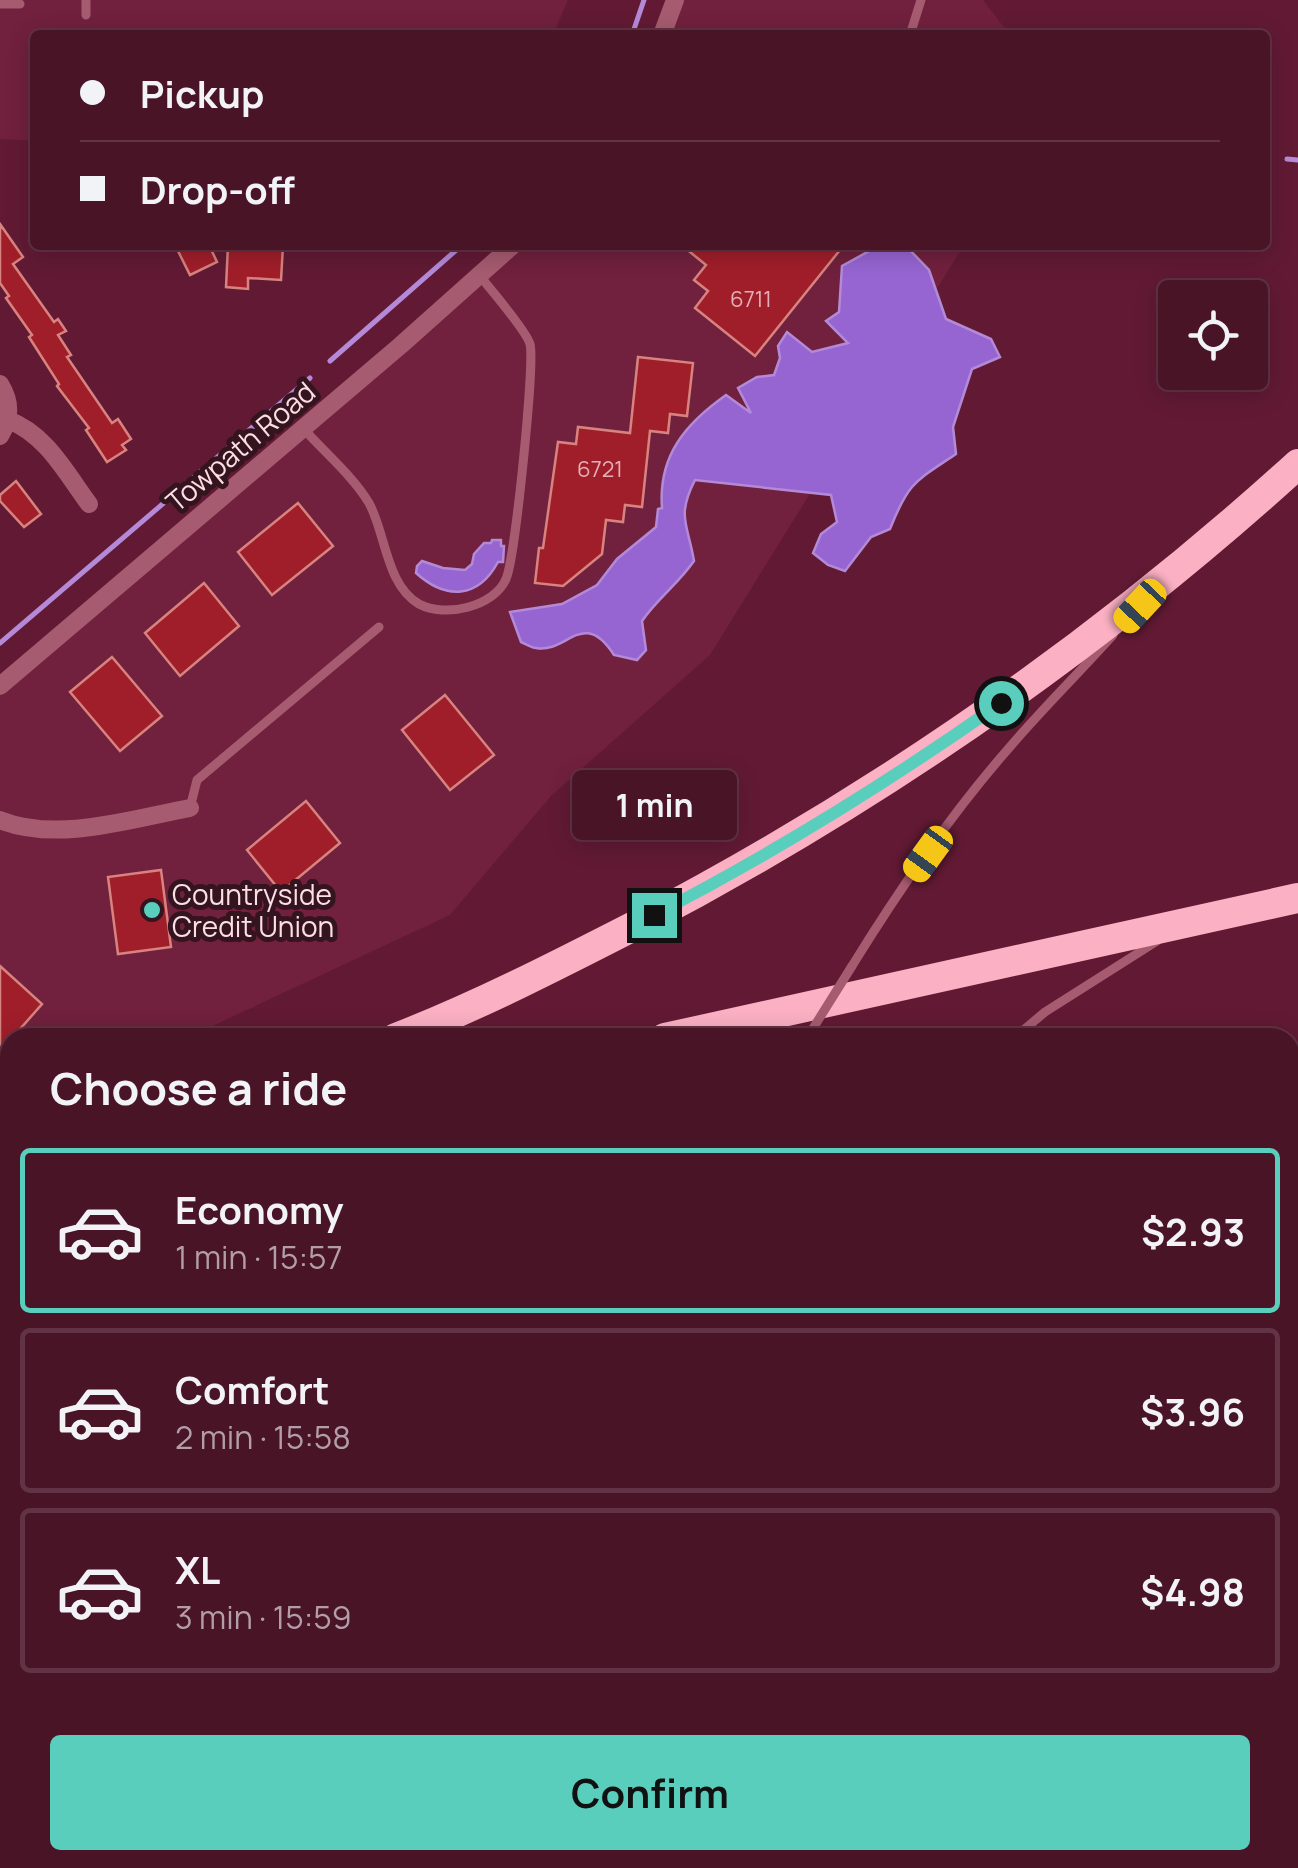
<!DOCTYPE html>
<meta charset="utf-8">
<style>
:root{--surface:#4a1427;--page:#511d2f;--text:#f1f3f6;--muted:#b29ea7;--line:#613344;--accent:#5acebd}
body{margin:0;font-family:Manrope,sans-serif;background:var(--page);color:var(--text);height:100vh;display:flex;flex-direction:column;font-size:38px;white-space:nowrap}
*{box-sizing:border-box;margin:0}
p{font-size:32px;color:var(--muted)}
.icon{flex:none;width:55px;height:55px;fill:none;stroke:currentColor;stroke-width:2;stroke-linecap:round;stroke-linejoin:round}
.map{position:relative;flex:1;overflow:hidden}
.drawer{position:absolute;left:0px;top:1028px;width:1300px;height:842px;display:flex;flex-direction:column;background:var(--surface);border-radius:30px 30px 0 0;box-shadow:0 5px 25px #0003,0 0 0 2px var(--line)}
.drawer>*{flex:none}
.guide{position:absolute;left:30px;top:30px;width:1240px;height:220px;border-radius:10px;box-shadow:0 5px 25px #0003,0 0 0 2px var(--line);display:grid;align-content:center;height:220px;padding:0 50px;background:var(--surface)}
.fabs{position:absolute;left:1158px;top:280px;display:grid;gap:20px}
.fabs a{display:grid;place-items:center;width:110px;height:110px;border-radius:10px;background:var(--surface);box-shadow:0 5px 25px #0003,0 0 0 2px var(--line);font-size:50px}
.end{position:absolute;width:45px;height:45px;margin:-22px;border:12px solid #5acebd;background:#111;box-shadow:0 0 0 5px #111}
.from{border-radius:50%}
.bubble{position:absolute;height:70px;border-radius:10px;background:var(--surface);box-shadow:0 5px 25px #0003,0 0 0 2px var(--line);font-size:32px;font-weight:700;line-height:70px;text-align:center}
.car{position:absolute;width:30px;height:60px;margin:-30px -15px;border-radius:12px;box-shadow:0 0 8px 2px #0007;background:linear-gradient(#f5c518 24%,#345 0 40%,#f5c518 0 76%,#345 0 86%,#f5c518 0)}
.guide b{display:flex;align-items:center;gap:35px;height:95px;font-size:38px}
.guide b+b{border-top:2px solid var(--line)}
.guide i{width:25px;height:25px;background:var(--text)}
ul{padding:0;list-style:none}
li{display:flex;align-items:center;gap:30px;height:165px;margin:0 20px 15px;padding:0 30px;border:5px solid var(--line);border-radius:10px}
li div{flex:1}
li b{display:block;font-size:38px}
li em{font-style:normal;font-weight:700}
li.selected{border-color:var(--accent)}
li>.icon{width:90px;height:90px;stroke-width:1.5}
h2{padding:0 50px;font-size:45px;line-height:120px}
.cta{display:flex;gap:20px;margin-top:auto;padding:20px 50px}
.cta a{flex:1;height:115px;border-radius:10px;background:var(--accent);color:#111;font-size:40px;font-weight:700;line-height:115px;text-align:center}
.map>svg:first-child{display:block}
</style>
<div class="map">
<svg width="1298" height="1868" viewBox="0 0 1298 1868">
<rect width="100%" height="100%" fill="#621a34"/>
<path fill="#71203d" d="M0,0h568l-15,35h-518v106l-35,-2z
M675,0h308l27,35h-348z
M513,245h451l-254,410 -159,141 -101,119 -261,122 -179,1v56l-10,3v-411z
M0,1673l10,3 -2,192h-8z"/>
<path fill="#9665d2" stroke="#b48ad8" stroke-width="2.5" d="M880,245h25l24,25 17,49 45,20 9,18 -28,12 -19,58 3,27c-40,27 -47,27 -66,75l-19,8 -26,34 -17,-6 -15,-12 8,-19 16,-12 -6,-27 -136,-15c-19,37 -7,44 -1,81 -16,23 -37,38 -52,60l4,29 -9,10 -23,-5c-31,-48 -47,-1 -78,-7 -5,0 -10,-4 -15,-6l-11,-30 52,-8 35,-19 20,-26 39,-32 2,-18 4,-1c-4,-52 23,-84 64,-113l25,18 -13,-25 19,-11 17,-2 6,-17 -2,-12 9,-14 25,20 36,-9 -22,-22 13,-9 3,-46z
M492,540h9v6h3l-1,16h-5c-20,37 -52,38 -82,11l1,-7 5,-5 21,7 22,2 7,-6 2,-10 10,-11h7z
M33,1860h56l6,8h-63z"/>
<g fill="none" stroke-linecap="round" stroke-linejoin="round">
<path stroke="#b48ad8" stroke-width="5" d="M632,35l12,-35
M1287,159l11,1
M330,361l132,-116
M0,643l310,-265"/>
</g>
<path fill="#a01e2a" stroke="#d7837f" stroke-width="2.5" d="M0,224l23,33 -10,7 41,58 4,-3 8,12 -8,4 13,20 -4,2 45,66 6,-4 13,20 -9,6 4,5 -19,12 -21,-32 3,-2 -32,-42 2,-2 -30,-47 3,-2 -26,-37 3,-2 -9,-13z
M175,245h34l8,17 -27,13z
M228,245l55,1 -2,34 -33,-2v11l-22,-2z
M695,245h149l-89,111 -60,-48 13,-17 -14,-11 12,-15 -16,-13z
M638,357l55,6 -6,53 -17,-2 -2,19 -18,-2 -8,76 -17,-2 -2,17 -17,-2 -4,34 -39,32 -28,-3 4,-35h4l15,-106 18,2 2,-17 52,6z
M16,481l25,33 -17,13 -24,-26v-6z
M298,503l35,43 -61,49 -34,-43z
M204,583l35,43 -59,50 -35,-43z
M112,657l50,59 -42,35 -50,-59z
M445,695l49,60 -44,35 -48,-60z
M306,801l34,42 -59,49 -34,-42z
M161,870l10,77 -53,7 -10,-77z
M0,966l42,38 -42,48z"/>
<g fill="none" stroke-linecap="round" stroke-linejoin="round">
<path stroke="#a65b70" stroke-width="9" d="M86,0v15
M0,4h20
M910,35l11,-35
M303,428c21,24 50,48 66,75 17,31 17,82 50,101 26,14 75,3 87,-25 9,-19 29,-216 24,-235 -4,-14 -39,-54 -50,-68
M190,808l7,-28 182,-153
M852,966c47,-76 98,-151 157,-218 33,-39 70,-75 104,-113
M1014,1038l31,-26 112,-71
M1290,1718l8,-1
M682,1860l67,8
M849,1868l25,-8"/>
<path stroke="#a65b70" stroke-width="18" d="M662,35l13,-35
M0,384c11,18 11,33 0,52
M8,420c38,14 58,53 81,84
M0,686l401,-341 112,-100
M0,820c58,23 131,-1 190,-12"/>
<path stroke="#e16a8f" stroke-width="25" d="M0,1663l10,3
M597,1860l13,8"/>
<path stroke="#fbb0c3" stroke-width="30" d="M396,1038c82,-32 162,-73 240,-113 239,-125 462,-279 662,-461
M665,1038l633,-140
M0,1175l10,-3
M1290,1523l8,-4
M0,1556l10,3
M1290,1679h8"/>
<path stroke="#a65b70" stroke-width="9" d="M807,1038l45,-72"/>
</g>
<g fill="none" stroke-linecap="round" stroke-linejoin="round">
<path stroke="#5acebd" stroke-width="12" d="M654,915c120,-62 236,-134 347,-212"/>
</g>
<circle fill="#5acebd" stroke="#34141e" stroke-width="4" cx="152" cy="910" r="10"/>
<g text-anchor="middle" dominant-baseline="central" stroke-width="10" stroke-linejoin="round" paint-order="stroke">
<g font-size="22" fill="#e4afb6">
<text x="751" y="299">6711</text>
<text x="600" y="469">6721</text>
</g>
<g font-size="28" fill="#fbdfe5" stroke="#34141e">
<text transform="translate(240 446) rotate(-40)">Towpath Road</text>
</g>
<g font-size="28" fill="#fbdfe5" stroke="#34141e" text-anchor="start">
<text x="172" y="894">Countryside<tspan x="172" dy="32">Credit Union</tspan></text>
</g>
</g>
</svg>
<div class="fabs">
<a><svg class="icon" aria-label="locate" viewBox="0 0 24 24"><circle cx="12" cy="12" r="6"/><path d="M12 2v4M12 18v4M2 12h4M18 12h4"/></svg></a>
</div>
<i class="end from" style="left:1001px;top:703px"></i>
<i class="end" style="left:654px;top:915px"></i>
<div class="bubble" style="left:572px;top:770px;width:165px">1 min</div>
<i class="car" style="left:1140px;top:606px;rotate:223deg"></i>
<i class="car" style="left:928px;top:854px;rotate:216deg"></i>
<div class="guide">
<b><i class="from"></i>Pickup</b>
<b><i></i>Drop-off</b>
</div>
<section class="drawer">
<h2>Choose a ride</h2>
<ul>
<li class="selected"><svg class="icon" aria-label="car" viewBox="0 0 24 24"><path d="M5 17H2v-5l4-1 3-4h7l3 4 3 1v5h-3M9 17h6M6 11h13"/><circle cx="7" cy="17" r="2"/><circle cx="17" cy="17" r="2"/></svg><div><b>Economy</b><p>1 min · 15:57</p></div><em>$2.93</em></li>
<li><svg class="icon" aria-label="car" viewBox="0 0 24 24"><path d="M5 17H2v-5l4-1 3-4h7l3 4 3 1v5h-3M9 17h6M6 11h13"/><circle cx="7" cy="17" r="2"/><circle cx="17" cy="17" r="2"/></svg><div><b>Comfort</b><p>2 min · 15:58</p></div><em>$3.96</em></li>
<li><svg class="icon" aria-label="car" viewBox="0 0 24 24"><path d="M5 17H2v-5l4-1 3-4h7l3 4 3 1v5h-3M9 17h6M6 11h13"/><circle cx="7" cy="17" r="2"/><circle cx="17" cy="17" r="2"/></svg><div><b>XL</b><p>3 min · 15:59</p></div><em>$4.98</em></li>
</ul>
<div class="cta"><a>Confirm</a></div>
</section>
</div>
